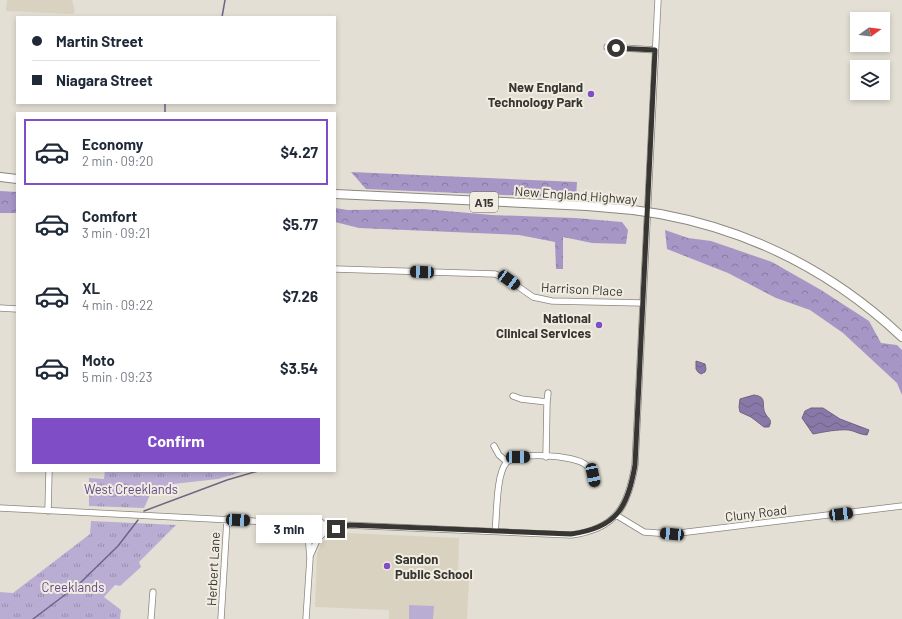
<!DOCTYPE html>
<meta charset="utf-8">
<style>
:root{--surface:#fff;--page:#f2f2f3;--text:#1f2937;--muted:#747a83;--line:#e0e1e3;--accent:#7f4ec6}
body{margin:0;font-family:Barlow,sans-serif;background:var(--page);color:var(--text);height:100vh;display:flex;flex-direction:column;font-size:15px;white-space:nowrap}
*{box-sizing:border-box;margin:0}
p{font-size:13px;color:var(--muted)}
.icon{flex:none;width:22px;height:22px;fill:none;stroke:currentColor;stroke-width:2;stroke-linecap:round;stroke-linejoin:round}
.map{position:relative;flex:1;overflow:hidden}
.side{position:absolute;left:16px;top:112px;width:320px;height:360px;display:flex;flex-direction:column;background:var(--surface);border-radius:0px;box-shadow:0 2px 6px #0003}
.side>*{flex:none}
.hud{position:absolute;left:16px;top:16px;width:320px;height:88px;border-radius:0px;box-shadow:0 2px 6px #0003;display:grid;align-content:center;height:88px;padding:0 16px;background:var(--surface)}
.needle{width:26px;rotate:75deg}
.buttons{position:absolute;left:850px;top:12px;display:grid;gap:8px}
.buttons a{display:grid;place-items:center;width:40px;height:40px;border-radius:0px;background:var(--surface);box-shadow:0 2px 6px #0003;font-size:20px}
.end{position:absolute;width:18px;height:18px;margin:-9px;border:5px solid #383632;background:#fff;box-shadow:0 0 0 2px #fff}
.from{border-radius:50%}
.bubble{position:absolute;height:28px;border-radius:0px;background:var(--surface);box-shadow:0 2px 6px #0003;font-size:13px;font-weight:700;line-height:28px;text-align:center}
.car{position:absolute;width:12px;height:24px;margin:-12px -6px;border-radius:5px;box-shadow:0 0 3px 1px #0007;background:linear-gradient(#222 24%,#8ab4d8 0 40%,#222 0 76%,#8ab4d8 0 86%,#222 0)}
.hud b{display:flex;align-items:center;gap:14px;height:38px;font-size:15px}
.hud b+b{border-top:1px solid var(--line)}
.hud i{width:10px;height:10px;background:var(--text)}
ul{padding:7px 0 0;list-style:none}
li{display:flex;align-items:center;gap:12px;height:66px;margin:0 8px 6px;padding:0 8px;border:2px solid transparent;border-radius:0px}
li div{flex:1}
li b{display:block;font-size:15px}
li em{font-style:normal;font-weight:700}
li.selected{border-color:var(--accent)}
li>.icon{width:36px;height:36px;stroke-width:1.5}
.cta{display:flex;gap:8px;margin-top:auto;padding:8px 16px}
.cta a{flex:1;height:46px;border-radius:0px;background:var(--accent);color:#fff;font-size:16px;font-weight:700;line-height:46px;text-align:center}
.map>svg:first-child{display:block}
</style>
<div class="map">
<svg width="902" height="619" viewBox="0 0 902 619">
<defs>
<pattern id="forest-crowns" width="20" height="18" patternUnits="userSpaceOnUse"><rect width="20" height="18" fill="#a596c6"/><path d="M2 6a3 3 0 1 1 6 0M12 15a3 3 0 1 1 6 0" fill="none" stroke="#877ba1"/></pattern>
<pattern id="park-tufts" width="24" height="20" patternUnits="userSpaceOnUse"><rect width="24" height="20" fill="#b9add4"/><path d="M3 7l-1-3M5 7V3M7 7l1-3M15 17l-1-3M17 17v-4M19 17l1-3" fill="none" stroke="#978ead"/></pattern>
<pattern id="water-waves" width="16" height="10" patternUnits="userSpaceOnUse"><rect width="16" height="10" fill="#8778a7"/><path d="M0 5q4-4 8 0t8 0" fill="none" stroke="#6f6389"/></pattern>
</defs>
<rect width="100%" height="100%" fill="#e3dfd4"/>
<path fill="#dad2c0" d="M7,0h65l3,11 -2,3 -67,-3z
M347,533l112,5 -1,41 11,1 -2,39h-78v-9l-74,-3 2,-54 5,-10 6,-5 6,-3z"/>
<path fill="url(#forest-crowns)" d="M351,172l226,10 -1,16 -210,-9z
M0,191l17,1v21h-17z
M335,208l13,2 75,-1 69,6 83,3 47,4 6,8 -2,14 -34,-1 -29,-6v32h-7l-1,-27 -36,-7 -160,-7 -24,-6z
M665,230l23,8 23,3 61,21 49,28 48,31 12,22 16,2 5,5v45l-5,-12 -54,-50 -33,-23 -34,-12 -48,-25 -61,-24z"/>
<path fill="url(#park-tufts)" d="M105,471h140l-27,8 -45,5 -23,11 -6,13 -55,-2v-28l15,1z
M91,521l85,4 -37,37 2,5 -21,19 -5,-1 -11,12 17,13 -1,9h-120v-27l13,1 77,-59z"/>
<path fill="#b9add4" d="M409,605l25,1 -1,13h-24z"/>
<path fill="url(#water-waves)" stroke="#6f6484" d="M696,361l9,3 1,5 -1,3 -4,2 -3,-2 -2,-3z
M754,395c14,2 7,9 11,18 3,6 8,6 4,14h-5l-13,-10 -11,-5 -1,-5 1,-8z
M811,408h12l17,11 29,11 -2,5c-6,0 -12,-4 -18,-5 -12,-1 -25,2 -36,4l-11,-16 3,-7z"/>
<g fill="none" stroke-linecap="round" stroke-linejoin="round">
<path stroke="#6f6484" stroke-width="1.5" d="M222,17l3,-17
M165,103v10
M144,511l83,-31 31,-9
M33,619l45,-34 40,-39 20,-26"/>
<g stroke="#8b877d" stroke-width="7">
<path id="minor" d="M607,47l48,3
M335,269l160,5 14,6 24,17 19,4 91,2
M0,308l17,1
M513,396l8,3 26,3 -1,55
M547,402l1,-9
M494,446l5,9 8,7
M0,508l289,15 18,2
M48,511l1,-40
M616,515l28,17 27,2 231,-28
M306 529a9 9 0 1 1 18 0a9 9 0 1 1-18 0Z
M323,524l248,11c45,-6 57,-28 64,-70l23,-465
M323,532l19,-5
M495,532c2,-16 1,-57 11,-69 11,-12 69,-8 80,2 6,4 7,12 9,19
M310,556l8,-18
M151,619l2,-27
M221,619l6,-100
M306,619l4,-61 -2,-24"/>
</g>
<g stroke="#8b877d" stroke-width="10">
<path id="highway" d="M0,177l17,2
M335,194l252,12 46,4
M660,214c92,17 174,59 242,123"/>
</g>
<use href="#minor" stroke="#fff" stroke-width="5.5"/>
<use href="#highway" stroke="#fff" stroke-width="8"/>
<g stroke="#8b877d" stroke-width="10" stroke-linecap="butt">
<path id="highway-bridge" d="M633,210l27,4"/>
</g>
<use href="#highway-bridge" stroke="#fff" stroke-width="8"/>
</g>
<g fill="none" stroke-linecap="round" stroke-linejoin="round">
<path stroke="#383632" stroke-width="5" d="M336,529l13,-4 222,9c46,-6 57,-27 64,-69l20,-415 -39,-2"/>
</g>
<g fill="#7f4ec6" stroke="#f1ece1" stroke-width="1.5">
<circle cx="591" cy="94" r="4"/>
<circle cx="599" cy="325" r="4"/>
<circle cx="387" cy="566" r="4"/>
</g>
<g text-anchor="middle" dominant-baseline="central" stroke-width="4" stroke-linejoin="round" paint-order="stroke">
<rect fill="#f1ece1" stroke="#706d66" stroke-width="1" x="470" y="192" width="28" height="20" rx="3"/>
<g font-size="12" font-weight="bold" fill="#383632">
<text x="484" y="202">A15</text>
</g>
<g font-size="13" font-weight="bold" fill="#383632" stroke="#f1ece1" text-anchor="end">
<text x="583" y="87">New England<tspan x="583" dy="15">Technology Park</tspan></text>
<text x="591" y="318">National<tspan x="591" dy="15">Clinical Services</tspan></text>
<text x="395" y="559" text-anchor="start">Sandon<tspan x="395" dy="15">Public School</tspan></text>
</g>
<g font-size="13" fill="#383632" stroke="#f1ece1">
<text transform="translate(576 195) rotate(4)">New England Highway</text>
<text transform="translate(582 289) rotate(3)">Harrison Place</text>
<text transform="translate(756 513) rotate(-7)">Cluny Road</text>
<text transform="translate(213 569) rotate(-87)">Herbert Lane</text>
</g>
<g font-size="13" fill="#604988" stroke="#f1ece1">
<text x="131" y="489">West Creeklands</text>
<text x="73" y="587">Creeklands</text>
</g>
</g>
</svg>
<div class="buttons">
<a><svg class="needle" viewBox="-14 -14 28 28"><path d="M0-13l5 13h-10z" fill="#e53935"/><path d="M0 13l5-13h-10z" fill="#747a83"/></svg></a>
<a><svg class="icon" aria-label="layers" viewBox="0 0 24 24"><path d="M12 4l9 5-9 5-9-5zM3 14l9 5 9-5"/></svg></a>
</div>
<i class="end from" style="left:616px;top:48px"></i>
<i class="end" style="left:336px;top:529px"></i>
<div class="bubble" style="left:256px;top:515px;width:66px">3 min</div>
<i class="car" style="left:422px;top:272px;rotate:272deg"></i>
<i class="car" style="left:509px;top:280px;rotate:126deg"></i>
<i class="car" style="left:518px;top:457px;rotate:89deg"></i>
<i class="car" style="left:593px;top:475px;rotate:168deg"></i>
<i class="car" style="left:841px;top:514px;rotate:83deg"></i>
<i class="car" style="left:238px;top:520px;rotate:93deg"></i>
<i class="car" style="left:672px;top:534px;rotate:275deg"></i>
<div class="hud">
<b><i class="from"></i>Martin Street</b>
<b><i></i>Niagara Street</b>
</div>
<section class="side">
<ul>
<li class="selected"><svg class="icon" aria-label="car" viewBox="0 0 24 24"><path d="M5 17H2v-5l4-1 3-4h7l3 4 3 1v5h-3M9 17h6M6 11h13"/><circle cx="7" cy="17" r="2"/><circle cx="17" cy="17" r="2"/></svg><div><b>Economy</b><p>2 min · 09:20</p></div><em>$4.27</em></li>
<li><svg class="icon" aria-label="car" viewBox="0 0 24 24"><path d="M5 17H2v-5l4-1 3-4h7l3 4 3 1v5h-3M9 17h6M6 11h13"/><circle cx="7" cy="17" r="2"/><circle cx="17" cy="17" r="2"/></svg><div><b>Comfort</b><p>3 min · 09:21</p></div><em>$5.77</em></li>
<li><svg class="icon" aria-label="car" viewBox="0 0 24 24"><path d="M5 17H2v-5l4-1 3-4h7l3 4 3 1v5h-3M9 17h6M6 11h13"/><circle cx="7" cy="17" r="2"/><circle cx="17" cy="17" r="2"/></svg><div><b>XL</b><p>4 min · 09:22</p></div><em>$7.26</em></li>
<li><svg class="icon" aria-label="car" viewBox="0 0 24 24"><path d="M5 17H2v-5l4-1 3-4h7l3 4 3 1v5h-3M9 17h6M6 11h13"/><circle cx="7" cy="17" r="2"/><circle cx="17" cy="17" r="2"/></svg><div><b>Moto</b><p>5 min · 09:23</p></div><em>$3.54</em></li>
</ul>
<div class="cta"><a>Confirm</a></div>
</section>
</div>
